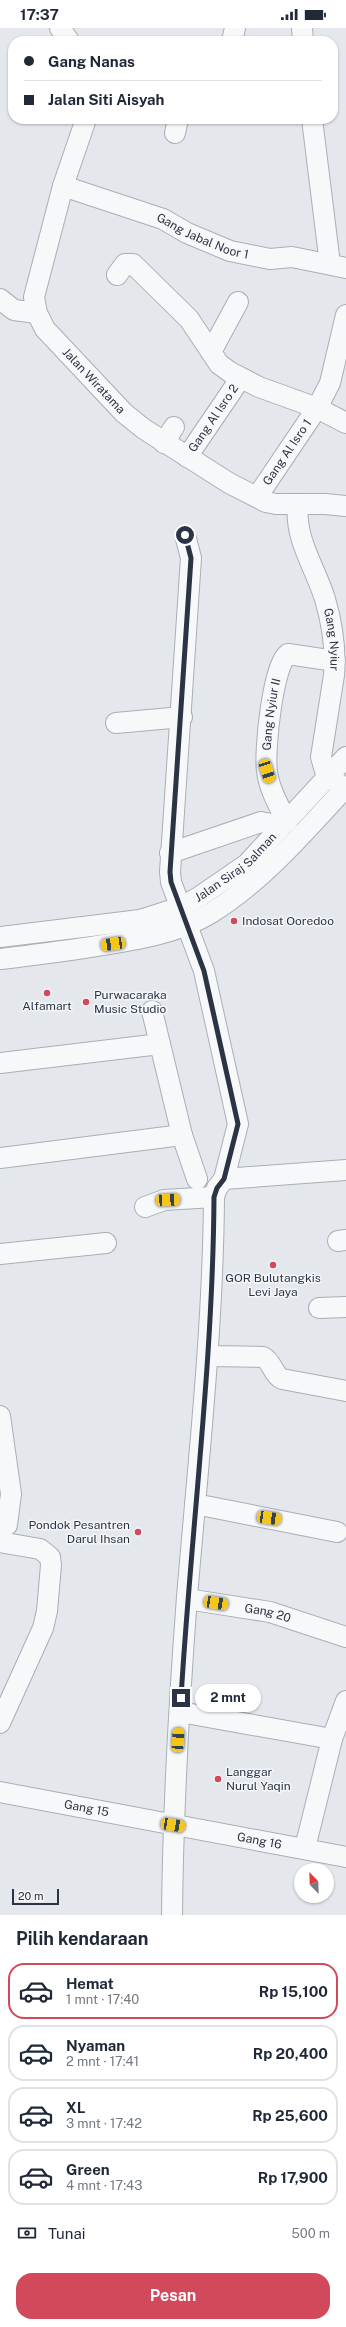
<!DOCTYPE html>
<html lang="id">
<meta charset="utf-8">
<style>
:root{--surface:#fff;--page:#f6f6f7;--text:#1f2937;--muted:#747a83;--line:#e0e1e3;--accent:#d1495b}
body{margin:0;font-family:"Public Sans",sans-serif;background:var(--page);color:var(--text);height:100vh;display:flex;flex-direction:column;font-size:15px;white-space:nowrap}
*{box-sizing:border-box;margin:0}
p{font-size:13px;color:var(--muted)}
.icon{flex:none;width:22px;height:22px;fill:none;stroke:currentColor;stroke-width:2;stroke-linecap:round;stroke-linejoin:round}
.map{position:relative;height:1887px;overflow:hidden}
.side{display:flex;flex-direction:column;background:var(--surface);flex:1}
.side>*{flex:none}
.banner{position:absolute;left:8px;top:8px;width:330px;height:88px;border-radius:16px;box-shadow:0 1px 3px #0004;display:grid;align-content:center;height:88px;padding:0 16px;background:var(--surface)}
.needle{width:26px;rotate:337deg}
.controls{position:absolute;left:294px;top:1835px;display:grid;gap:8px}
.controls a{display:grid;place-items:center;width:40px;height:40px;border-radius:50%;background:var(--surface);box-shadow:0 1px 3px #0004;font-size:20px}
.scale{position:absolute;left:12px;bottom:10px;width:47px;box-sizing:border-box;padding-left:4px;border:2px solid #2b3445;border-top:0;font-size:11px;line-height:14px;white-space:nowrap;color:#2b3445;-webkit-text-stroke:3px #f4f6f9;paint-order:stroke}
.end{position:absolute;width:18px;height:18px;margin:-9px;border:5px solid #2b3445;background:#fff;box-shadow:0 0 0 2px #fff}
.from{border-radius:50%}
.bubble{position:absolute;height:28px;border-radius:14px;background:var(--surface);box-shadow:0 1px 3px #0004;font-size:13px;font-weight:700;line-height:28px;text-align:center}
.car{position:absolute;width:12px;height:24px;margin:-12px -6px;border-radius:5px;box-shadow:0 0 3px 1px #0007;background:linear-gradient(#f5c518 24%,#345 0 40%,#f5c518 0 76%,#345 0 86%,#f5c518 0)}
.banner b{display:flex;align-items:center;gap:14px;height:38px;font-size:15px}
.banner b+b{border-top:1px solid var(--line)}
.banner i{width:10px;height:10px;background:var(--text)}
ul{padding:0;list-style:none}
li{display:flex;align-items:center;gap:12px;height:56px;margin:0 8px 6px;padding:0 8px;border:2px solid var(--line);border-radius:16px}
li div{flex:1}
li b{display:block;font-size:15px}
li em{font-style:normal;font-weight:700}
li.current{border-color:var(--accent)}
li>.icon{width:36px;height:36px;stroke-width:1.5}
h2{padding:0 16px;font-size:18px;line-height:48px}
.pay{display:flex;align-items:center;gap:10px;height:44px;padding:0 16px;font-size:15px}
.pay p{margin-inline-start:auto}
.cta{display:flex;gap:8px;margin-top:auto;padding:8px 16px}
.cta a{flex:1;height:46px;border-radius:16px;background:var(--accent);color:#fff;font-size:16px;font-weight:700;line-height:46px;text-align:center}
.status{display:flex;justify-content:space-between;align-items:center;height:28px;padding:0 20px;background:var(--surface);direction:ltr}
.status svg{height:11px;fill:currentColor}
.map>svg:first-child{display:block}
</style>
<div class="status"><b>17:37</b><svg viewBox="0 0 49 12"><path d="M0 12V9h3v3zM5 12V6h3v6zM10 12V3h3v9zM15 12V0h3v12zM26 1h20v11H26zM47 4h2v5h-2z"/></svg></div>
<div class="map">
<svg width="346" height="1887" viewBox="0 0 346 1887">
<rect width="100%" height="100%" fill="#e4e7ec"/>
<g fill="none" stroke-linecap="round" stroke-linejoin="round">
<g stroke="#a9aeb7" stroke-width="22">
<g id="minor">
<path d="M60,0l9,13"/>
<path d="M302,0l1,13"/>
<path d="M232,13l3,-13"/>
<path id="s1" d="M86,91l-23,67 -29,111 3,16 8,16 79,84 20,16 85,54 37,19 10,2h49l21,2"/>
<path d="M312,91l18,145"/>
<path d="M175,105l3,-14"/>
<path id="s2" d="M63,158l100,33 24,14 43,18 40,8 22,-2 54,11"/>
<path d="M117,247l8,-11h8l56,55 30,45 11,8 29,15 58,21 29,15"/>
<path d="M0,271l14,11 23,3"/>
<path d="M211,324l27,-50"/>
<path d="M164,415l10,-16"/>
<path id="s3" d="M187,429l53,-78"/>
<path id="s4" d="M257,469l60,-89 13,-25 16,-68"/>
<path id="s5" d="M298,476c-4,34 17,63 27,95 7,24 11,51 9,76l-13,82 4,14 14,13"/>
<path d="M116,695l66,-6"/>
<path id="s6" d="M287,794c-8,-16 -18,-33 -20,-51 -3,-19 6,-108 21,-117l47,7"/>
<path d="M170,825l91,-31 11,2 7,6"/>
<path id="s7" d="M0,909l140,-17 41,-13 18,-10 48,-33 99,-107"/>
<path d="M0,931c28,-3 56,-7 84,-11 44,-7 89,-12 127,-35 52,-32 94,-82 135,-126"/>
<path d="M152,983l8,33"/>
<path d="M0,1035l160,-19 22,91 15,44"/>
<path d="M0,1130l182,-23"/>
<path d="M224,1151l122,-9"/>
<path d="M145,1179l19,-7 50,-3"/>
<path d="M338,1213l8,-1"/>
<path d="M0,1226l106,-11"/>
<path d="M319,1280l27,-1"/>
<path d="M209,1328l54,1c10,5 9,17 19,22l64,12"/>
<path d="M0,1388l11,78 -4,31"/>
<path d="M195,1476l142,28"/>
<path d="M0,1514l40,7 10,8 1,8 -4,46 -4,17 -43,95"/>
<path id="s8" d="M187,1571l83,13 76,25"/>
<path d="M180,1684l152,27"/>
<path id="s9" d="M0,1764l346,65"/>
<path d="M305,1820l27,-109 14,-38"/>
<path d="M172,1887c1,-106 7,-212 15,-318 11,-133 26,-266 27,-400l3,-9 7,-9 14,-55 -34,-153 -33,-89 -1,-10 21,-314 -6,-23"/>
</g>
</g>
<use href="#minor" stroke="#f7f8fa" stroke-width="20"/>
</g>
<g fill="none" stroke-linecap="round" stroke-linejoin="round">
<path stroke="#2b3445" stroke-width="5" d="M181,1670c10,-167 32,-334 33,-501l3,-9 7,-9 14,-55 -34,-153 -33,-89 -1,-10 21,-314 -6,-23"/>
</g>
<g fill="#d1495b" stroke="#f4f6f9" stroke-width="1.5">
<circle cx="234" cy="893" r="4"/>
<circle cx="47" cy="965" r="4"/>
<circle cx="86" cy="974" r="4"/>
<circle cx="273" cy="1237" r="4"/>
<circle cx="138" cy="1504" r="4"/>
<circle cx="218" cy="1751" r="4"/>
</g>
<g text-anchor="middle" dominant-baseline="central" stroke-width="3" stroke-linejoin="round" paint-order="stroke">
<g font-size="12" fill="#2b3445" stroke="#f4f6f9">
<text stroke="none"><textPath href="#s2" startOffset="149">Gang Jabal Noor 1</textPath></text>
<text stroke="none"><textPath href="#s1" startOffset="291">Jalan Wiratama</textPath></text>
<text stroke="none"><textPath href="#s3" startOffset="47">Gang Al Isro 2</textPath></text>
<text stroke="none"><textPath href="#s4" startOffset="54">Gang Al Isro 1</textPath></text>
<text stroke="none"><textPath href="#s5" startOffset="141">Gang Nyiur</textPath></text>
<text stroke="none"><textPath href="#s6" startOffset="112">Gang Nyiur II</textPath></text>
<text stroke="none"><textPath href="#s7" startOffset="252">Jalan Siraj Salman</textPath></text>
<text stroke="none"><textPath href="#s8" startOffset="82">Gang 20</textPath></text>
<text stroke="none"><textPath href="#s9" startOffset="88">Gang 15</textPath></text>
<text stroke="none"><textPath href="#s9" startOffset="264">Gang 16</textPath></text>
</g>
<g font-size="12" fill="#2b3445" stroke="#f4f6f9" text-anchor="start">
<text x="242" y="893">Indosat Ooredoo</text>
<text x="94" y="967">Purwacaraka<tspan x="94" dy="14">Music Studio</tspan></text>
<text x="47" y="978" text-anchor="middle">Alfamart</text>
<text x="273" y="1250" text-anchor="middle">GOR Bulutangkis<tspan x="273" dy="14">Levi Jaya</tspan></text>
<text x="130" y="1497" text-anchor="end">Pondok Pesantren<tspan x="130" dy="14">Darul Ihsan</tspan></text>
<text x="226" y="1744">Langgar<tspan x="226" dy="14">Nurul Yaqin</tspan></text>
</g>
</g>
</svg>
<div class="controls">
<a><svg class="needle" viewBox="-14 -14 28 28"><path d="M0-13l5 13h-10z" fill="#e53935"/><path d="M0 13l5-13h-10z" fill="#747a83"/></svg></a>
</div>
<div class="scale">20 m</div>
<i class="end from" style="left:185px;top:507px"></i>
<i class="end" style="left:181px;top:1670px"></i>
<div class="bubble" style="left:195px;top:1656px;width:66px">2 mnt</div>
<i class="car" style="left:267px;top:743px;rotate:162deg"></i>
<i class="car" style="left:113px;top:916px;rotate:262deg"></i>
<i class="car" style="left:168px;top:1172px;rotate:87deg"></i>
<i class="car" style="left:269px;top:1490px;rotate:98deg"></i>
<i class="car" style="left:216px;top:1575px;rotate:99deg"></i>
<i class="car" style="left:178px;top:1712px;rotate:3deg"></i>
<i class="car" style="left:173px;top:1797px;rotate:100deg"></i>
<div class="banner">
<b><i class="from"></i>Gang Nanas</b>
<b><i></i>Jalan Siti Aisyah</b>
</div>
</div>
<section class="side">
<h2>Pilih kendaraan</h2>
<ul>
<li class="current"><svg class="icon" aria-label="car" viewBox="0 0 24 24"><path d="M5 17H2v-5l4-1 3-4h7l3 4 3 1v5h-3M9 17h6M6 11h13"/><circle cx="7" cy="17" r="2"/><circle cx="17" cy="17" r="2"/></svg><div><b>Hemat</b><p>1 mnt · 17:40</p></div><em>Rp 15,100</em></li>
<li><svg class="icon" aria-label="car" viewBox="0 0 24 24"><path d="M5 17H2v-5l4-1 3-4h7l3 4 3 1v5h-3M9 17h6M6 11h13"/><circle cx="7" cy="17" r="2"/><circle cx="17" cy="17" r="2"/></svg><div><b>Nyaman</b><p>2 mnt · 17:41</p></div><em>Rp 20,400</em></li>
<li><svg class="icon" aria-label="car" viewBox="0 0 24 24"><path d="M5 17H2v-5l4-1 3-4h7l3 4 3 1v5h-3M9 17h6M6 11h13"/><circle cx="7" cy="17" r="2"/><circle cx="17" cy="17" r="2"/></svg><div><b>XL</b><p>3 mnt · 17:42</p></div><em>Rp 25,600</em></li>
<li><svg class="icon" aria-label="car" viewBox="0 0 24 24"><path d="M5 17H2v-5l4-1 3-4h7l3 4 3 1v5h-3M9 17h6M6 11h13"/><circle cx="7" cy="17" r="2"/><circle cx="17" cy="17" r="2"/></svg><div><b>Green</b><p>4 mnt · 17:43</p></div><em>Rp 17,900</em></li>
</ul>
<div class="pay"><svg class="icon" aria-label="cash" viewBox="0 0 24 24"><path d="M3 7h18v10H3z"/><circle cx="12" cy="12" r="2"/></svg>Tunai<p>500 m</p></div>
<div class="cta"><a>Pesan</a></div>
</section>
